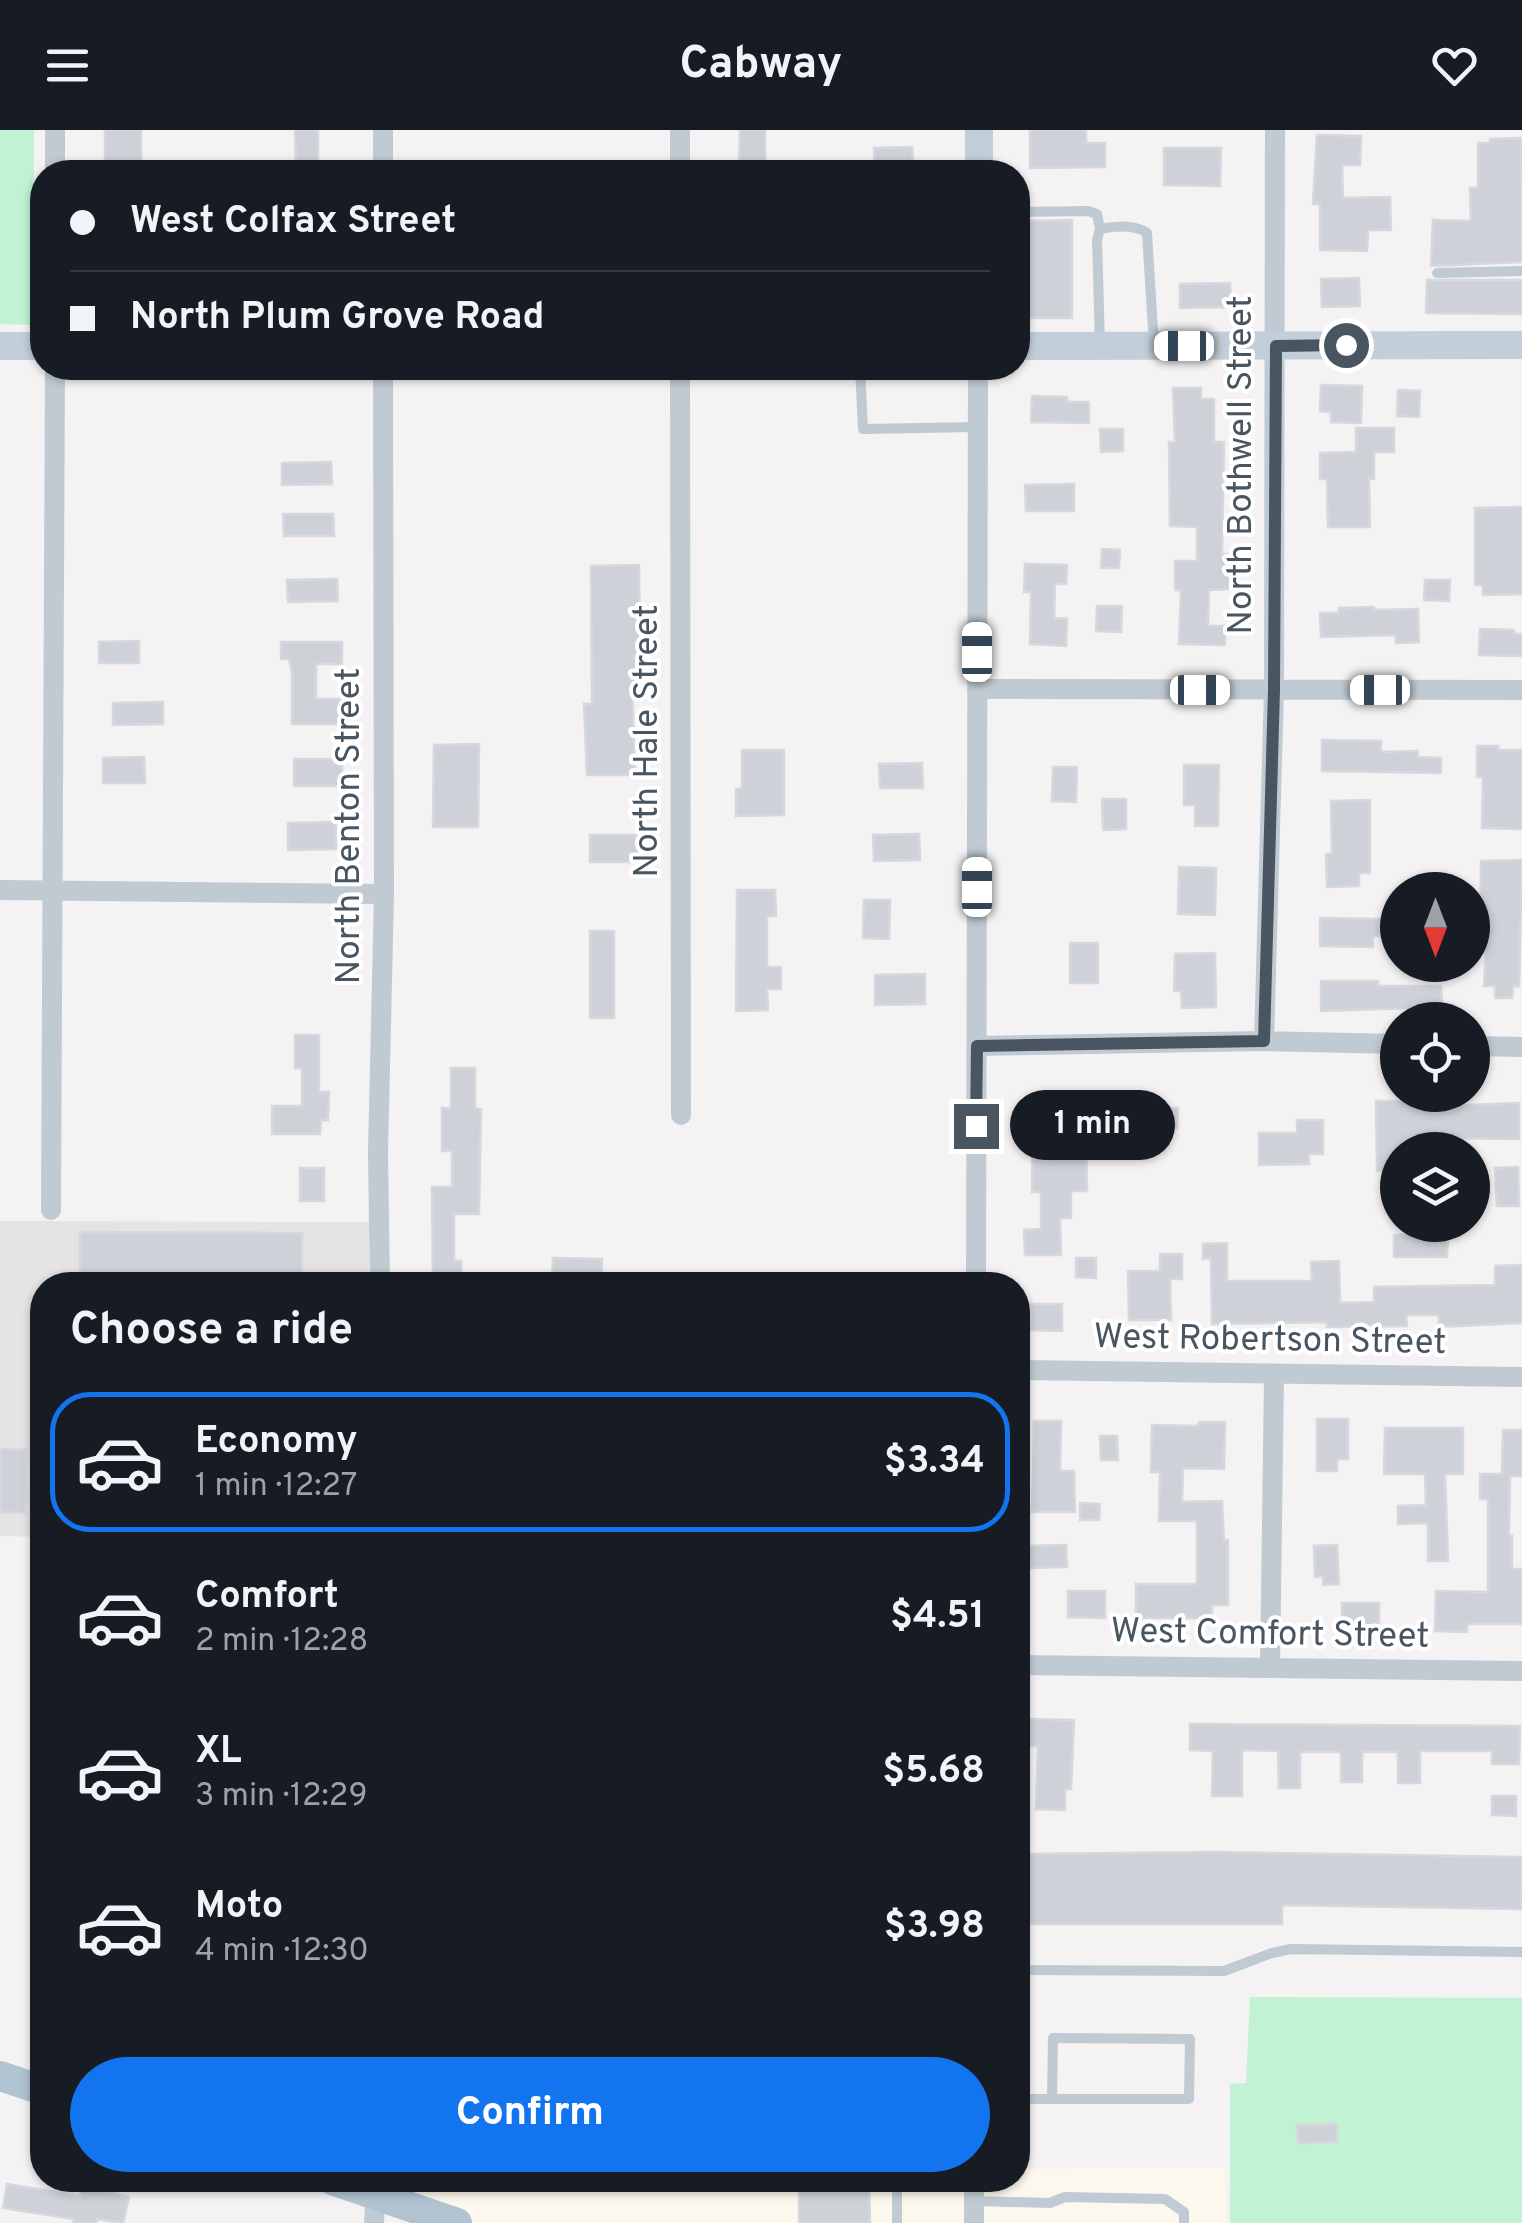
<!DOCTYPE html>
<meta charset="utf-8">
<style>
:root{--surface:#171b24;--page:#242831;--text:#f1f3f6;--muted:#9ea1a6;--line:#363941;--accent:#1275ef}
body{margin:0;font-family:Overpass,sans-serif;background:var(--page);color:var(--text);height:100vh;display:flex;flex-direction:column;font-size:38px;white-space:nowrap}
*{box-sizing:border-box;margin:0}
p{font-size:32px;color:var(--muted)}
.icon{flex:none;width:55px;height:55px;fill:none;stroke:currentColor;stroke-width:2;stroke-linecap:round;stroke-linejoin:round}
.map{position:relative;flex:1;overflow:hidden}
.sheet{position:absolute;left:30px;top:1142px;width:1000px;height:920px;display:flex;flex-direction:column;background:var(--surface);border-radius:40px;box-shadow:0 2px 8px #0004}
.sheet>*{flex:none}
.hud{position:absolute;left:30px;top:30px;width:1000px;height:220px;border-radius:40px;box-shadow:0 2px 8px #0004;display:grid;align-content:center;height:220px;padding:0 40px;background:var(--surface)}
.needle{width:65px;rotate:180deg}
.tools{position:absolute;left:1380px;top:742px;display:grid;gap:20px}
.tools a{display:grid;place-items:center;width:110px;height:110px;border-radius:50%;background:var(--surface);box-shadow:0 2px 8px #0004;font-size:50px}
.end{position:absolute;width:45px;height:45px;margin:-22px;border:12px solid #495661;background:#fff;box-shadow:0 0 0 5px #fff}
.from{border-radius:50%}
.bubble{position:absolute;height:70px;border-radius:35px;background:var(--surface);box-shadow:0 2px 8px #0004;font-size:32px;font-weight:700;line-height:70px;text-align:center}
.car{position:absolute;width:30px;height:60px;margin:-30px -15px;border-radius:12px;box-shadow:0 0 8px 2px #0007;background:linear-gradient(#fff 24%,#345 0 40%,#fff 0 76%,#345 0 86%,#fff 0)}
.hud b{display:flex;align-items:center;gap:35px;height:95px;font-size:38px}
.hud b+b{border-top:2px solid var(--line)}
.hud i{width:25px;height:25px;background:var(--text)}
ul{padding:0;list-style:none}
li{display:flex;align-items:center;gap:30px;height:140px;margin:0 20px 15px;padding:0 20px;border:5px solid transparent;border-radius:40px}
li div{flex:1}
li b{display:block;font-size:38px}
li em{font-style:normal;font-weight:700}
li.active{border-color:var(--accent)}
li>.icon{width:90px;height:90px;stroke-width:1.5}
h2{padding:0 40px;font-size:45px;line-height:120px}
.primary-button{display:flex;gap:20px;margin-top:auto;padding:20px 40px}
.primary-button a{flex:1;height:115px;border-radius:60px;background:var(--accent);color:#fff;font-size:40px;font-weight:700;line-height:115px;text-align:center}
header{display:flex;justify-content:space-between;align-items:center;height:130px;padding:0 40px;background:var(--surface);font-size:45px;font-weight:700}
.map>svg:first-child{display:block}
</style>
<header><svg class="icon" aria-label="menu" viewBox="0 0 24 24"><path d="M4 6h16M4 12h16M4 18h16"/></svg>Cabway<svg class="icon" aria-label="heart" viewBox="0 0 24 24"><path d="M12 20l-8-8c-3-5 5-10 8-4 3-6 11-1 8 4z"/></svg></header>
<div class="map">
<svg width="1522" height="2093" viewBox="0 0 1522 2093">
<rect width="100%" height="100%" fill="#f4f2f2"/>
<path fill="#fdf8ed" d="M1224,2037l3,56h-770l-81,-43h642v-11z"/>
<path fill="#e5e3e4" d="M0,1091l369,1v63h-327v252l-42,-1z"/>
<path fill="#c0f2d3" d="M0,0h34l-1,195 -33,-1z
M1250,1867l272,1v225h-292v-139l16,-1z"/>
<path fill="#ced1d7" stroke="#d6d8de" stroke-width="2.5" d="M105,0h36v42h-36z
M295,0h23v42h-22z
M740,0h25v42h-26z
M1030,0h56v13h19v24l-75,1z
M1317,5l44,1 -1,29h-18l1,33 47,-1 1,33h-23l-1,21 -47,-1v-46h-7z
M1521,8l1,124 -91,4 2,-46 38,1 -1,-33h8v-45h12v-4z
M912,17l1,16h-6v9h-32l-1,-24z
M1164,18h57l-1,38 -56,-1z
M1072,90v98h-46v-30h-8v-27l1,-12h7v-28z
M1359,148l1,28 -38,1 -1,-28z
M1427,150h95v34l-96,-1z
M1230,153l1,24 -51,1v-24z
M1321,255l41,1 -1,37 -30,-1v-10l-11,-1z
M1173,258h28v11h13v43h10l-2,112h7v35l-20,1 -1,36h17v19l-46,-1 2,-54h-6v-29h22v-34l-27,-1 -1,-84h6z
M1398,260l22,1 -1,26 -22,-1z
M1032,266l35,1v5h22v21l-58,-1z
M1356,298h38v24h-20v27h-5l1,48h-42l-1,-48h-7v-26l36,-1z
M1100,299h23v22l-22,1z
M331,332l1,22 -50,1v-22z
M1074,354v27h-48l-1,-26z
M1522,377v87l-39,1v-10h-8v-77z
M283,384h50l1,22h-50z
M1102,419l18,1 -1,18h-18z
M1025,434l42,1 -1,19h-11l-1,34 13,1 -1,27 -36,-2 1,-52h-7z
M639,435l1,121h-8l3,89h-48l-3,-71h8l-1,-138z
M337,449l1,22 -50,1 -1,-22z
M1425,450h25l-1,21 -25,-1z
M1097,476h25l-1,26 -25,-1z
M1374,477v3l44,-1 1,33 -23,1 -1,-8 -74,2 -1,-24h19v-5z
M1480,499l34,1v4h8v22l-43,-1z
M139,511v22h-40v-21z
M281,512h61v22h-26v35h25v25h-49v-52l-3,-13h-8z
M163,572v22l-50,1v-22z
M1322,610l59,1v11l37,-1v6l23,1v15l-119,-2z
M479,614l-1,83h-45l1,-82z
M1477,616h21v4h24v79l-40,-1 1,-51h-6z
M742,620h42v65l-48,1v-27h6z
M144,627l1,26h-42v-25z
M294,629h48v27h-48z
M922,633l1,25h-43l-1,-24z
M1184,635h35l-1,61h-23v-21h-11z
M1053,637h24l-1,35 -24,-1z
M1102,669h24v30l-23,1z
M1370,670v73h-11v13l-32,1 -1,-33h6l-1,-53z
M336,692v27l-48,1v-27z
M919,704l1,26 -46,1 -1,-26z
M590,705h48v27h-48z
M1522,730l-3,126h-6l-1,12h-17v-12h-11l2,-39h-6l1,-86z
M1179,737l37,1 -1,47 -37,-1z
M737,760h38l1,26h-9v51h14v22h-14l1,21 -32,1z
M864,770h26l-1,39 -26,-1z
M1320,788l60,1v17h-7v11l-53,-1z
M590,801h24v87h-24z
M1070,813h28v40h-28z
M1215,823l1,54 -34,1 -1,-17h-7l1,-37z
M925,844v30l-50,1v-30z
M1321,851h57v5h63l1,21 -121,4z
M295,905h24v57h10l-1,28h-7l-1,14h-48v-28h30v-38h-7z
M451,938h24v41h6l-2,105h-25v47h7v24h-28l-1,-98h20v-36h-10v-43l9,1z
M1053,962h56v9l54,2 -1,5h16l-1,20h-11v9l-38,-2v-3h-42l1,59h-16v27h-11l1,37h-36l-1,-25 17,-1v-37h-9l1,-69h20z
M1376,971h37v6l106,-4v36l-78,-1v9l-43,3 -4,20 -17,1z
M1297,990h26v34h-14v10l-50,1v-32h38z
M1518,1037l1,39h-22l-2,-38z
M300,1038h24v33h-24z
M80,1102l222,1v52h-222z
M1448,1104l-1,23h-53v-22z
M1227,1113v38h85l-1,-19 28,-1 1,42 34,-1v-15l121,-2v-19l27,-1v58l-83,4v-12h-33l1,11 -80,1v-5l-115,2 -1,-66 -8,1v-15z
M1160,1124h22v25h-12l1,41h-42l-1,-49h32z
M553,1128l49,1 -1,24 -49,2z
M1076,1128h20v20l-20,-1z
M1031,1174h31v27l-32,-1z
M1317,1289h31v40h-11v12h-20z
M1034,1291h27l-1,50h14l1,41h-43z
M1199,1292h26l-1,47 -41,-1 -1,34 40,-1 2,39h4v65h-16v13h-76v-34h61v-63h-38l1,-49h-9l1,-47 46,1z
M1385,1298h78v46h-18l3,87h-20v-38l-30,1v-18l28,-1 -1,-31h-41z
M1503,1300h19v46h-12l-1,60h3v33h10v55h-55v8l-32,-1 1,-40 52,1v-93h-8v-25h22z
M1100,1306h17l1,24h-17z
M0,1319l26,1 -1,63 -25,-1z
M1080,1373l20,1 -1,16h-19z
M1066,1415l1,22 -42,1 -1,-22z
M1337,1415l2,39 -16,1v-9l-8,1 -1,-31z
M1068,1461h37v27l-37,-1z
M1342,1473h37v26h-37z
M1024,1589l50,1 -3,69h-6v21l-29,-1 2,-63h-15z
M1190,1594l330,2 -1,38h-27v-13h-72v32h-22v-31h-36v30h-21v-30h-41v36h-21l-1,-37 -36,-1v46h-30l1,-45 -23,-1z
M1492,1666h24v20l-24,-1z
M1216,1722l306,5 -1,52 -239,-4v19h-253v-70z
M1337,1994v18l-39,1 -1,-18z
M799,2050h70l1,43h-71z
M7,2054l73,12 2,-11 47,12 -6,26 -26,-4 -1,4h-23l1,-4 -71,-11z"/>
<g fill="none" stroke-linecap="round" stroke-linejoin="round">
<path stroke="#c0cad2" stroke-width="10" d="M1018,82l70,-1 9,3 3,15
M1437,143l85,-2
M1100,215l-3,-105 3,-11c15,-3 35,-5 47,4l7,112
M860,238l3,61 114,-2
M1018,1840l206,1 48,-18 19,-4 231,3
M1018,1969h171l1,-60 -137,-1 -1,61
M974,2071l76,2 15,-6 100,2 19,13v11
M897,2093v-43"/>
<path stroke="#c0cad2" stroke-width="20" d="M383,0v42
M55,42v-42
M680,42v-42
M680,238l1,747
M977,559l545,1
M0,760l384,4
M1264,911l10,-351 1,-560
M977,916l287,-5 134,3
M1472,916l50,1
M51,1080l4,-842
M380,1155l-2,-132 6,-259 -1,-526
M976,1155l2,-917
M1018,1240l504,7
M1018,1535l504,6
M1270,1538l4,-292
M374,2093l2,-36
M974,2093v-43"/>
<path stroke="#c2ced9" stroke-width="28" d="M979,42v-42
M0,216h42
M1018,216l504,-1"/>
<path stroke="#b1c2d1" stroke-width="30" d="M0,1946l42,14
M332,2050l125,43"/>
</g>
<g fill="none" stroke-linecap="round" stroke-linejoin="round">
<path stroke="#495661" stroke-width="12" d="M976,996l1,-80 287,-5 10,-351 2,-344 70,-1"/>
</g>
<g text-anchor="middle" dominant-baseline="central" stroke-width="8" stroke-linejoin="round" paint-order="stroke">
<g font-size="35" fill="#495661" stroke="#fff">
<text transform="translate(1242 335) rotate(-90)">North Bothwell Street</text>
<text transform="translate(648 611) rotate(-90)">North Hale Street</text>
<text transform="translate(350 696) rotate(-90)">North Benton Street</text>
<text transform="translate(1270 1211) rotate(1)">West Robertson Street</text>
<text transform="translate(1270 1505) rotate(1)">West Comfort Street</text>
</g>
</g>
</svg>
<div class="tools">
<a><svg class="needle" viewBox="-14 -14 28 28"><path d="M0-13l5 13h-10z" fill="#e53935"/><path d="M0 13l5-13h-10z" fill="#9ea1a6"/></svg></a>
<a><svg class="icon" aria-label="locate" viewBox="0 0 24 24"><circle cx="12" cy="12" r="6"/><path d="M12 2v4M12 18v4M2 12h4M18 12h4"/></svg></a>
<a><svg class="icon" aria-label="layers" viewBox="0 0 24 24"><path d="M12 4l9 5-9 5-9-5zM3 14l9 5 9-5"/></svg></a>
</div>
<i class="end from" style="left:1346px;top:215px"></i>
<i class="end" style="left:976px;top:996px"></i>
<div class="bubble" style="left:1010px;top:960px;width:165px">1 min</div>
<i class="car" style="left:1184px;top:216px;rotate:270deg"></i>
<i class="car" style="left:977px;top:522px;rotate:0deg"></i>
<i class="car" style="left:1200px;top:560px;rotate:90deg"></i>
<i class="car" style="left:1380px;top:560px;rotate:270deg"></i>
<i class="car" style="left:977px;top:757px;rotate:0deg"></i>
<div class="hud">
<b><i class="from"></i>West Colfax Street</b>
<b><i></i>North Plum Grove Road</b>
</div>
<section class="sheet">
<h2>Choose a ride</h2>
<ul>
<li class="active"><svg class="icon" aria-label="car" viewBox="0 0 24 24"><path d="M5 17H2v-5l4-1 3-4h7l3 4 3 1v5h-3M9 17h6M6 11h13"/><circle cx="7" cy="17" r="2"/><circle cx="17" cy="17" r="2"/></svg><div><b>Economy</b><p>1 min · 12:27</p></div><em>$3.34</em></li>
<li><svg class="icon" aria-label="car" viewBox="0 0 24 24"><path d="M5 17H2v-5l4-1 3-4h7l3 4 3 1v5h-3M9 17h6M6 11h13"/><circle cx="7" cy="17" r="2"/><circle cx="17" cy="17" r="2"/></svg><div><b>Comfort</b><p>2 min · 12:28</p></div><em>$4.51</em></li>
<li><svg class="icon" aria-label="car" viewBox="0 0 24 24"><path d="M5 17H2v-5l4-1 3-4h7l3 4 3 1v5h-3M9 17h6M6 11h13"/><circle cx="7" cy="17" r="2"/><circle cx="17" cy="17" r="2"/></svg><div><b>XL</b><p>3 min · 12:29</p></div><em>$5.68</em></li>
<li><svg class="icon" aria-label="car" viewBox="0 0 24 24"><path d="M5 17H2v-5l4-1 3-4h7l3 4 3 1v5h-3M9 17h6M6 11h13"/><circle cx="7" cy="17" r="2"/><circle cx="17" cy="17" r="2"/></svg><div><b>Moto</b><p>4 min · 12:30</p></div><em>$3.98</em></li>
</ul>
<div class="primary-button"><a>Confirm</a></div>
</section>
</div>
